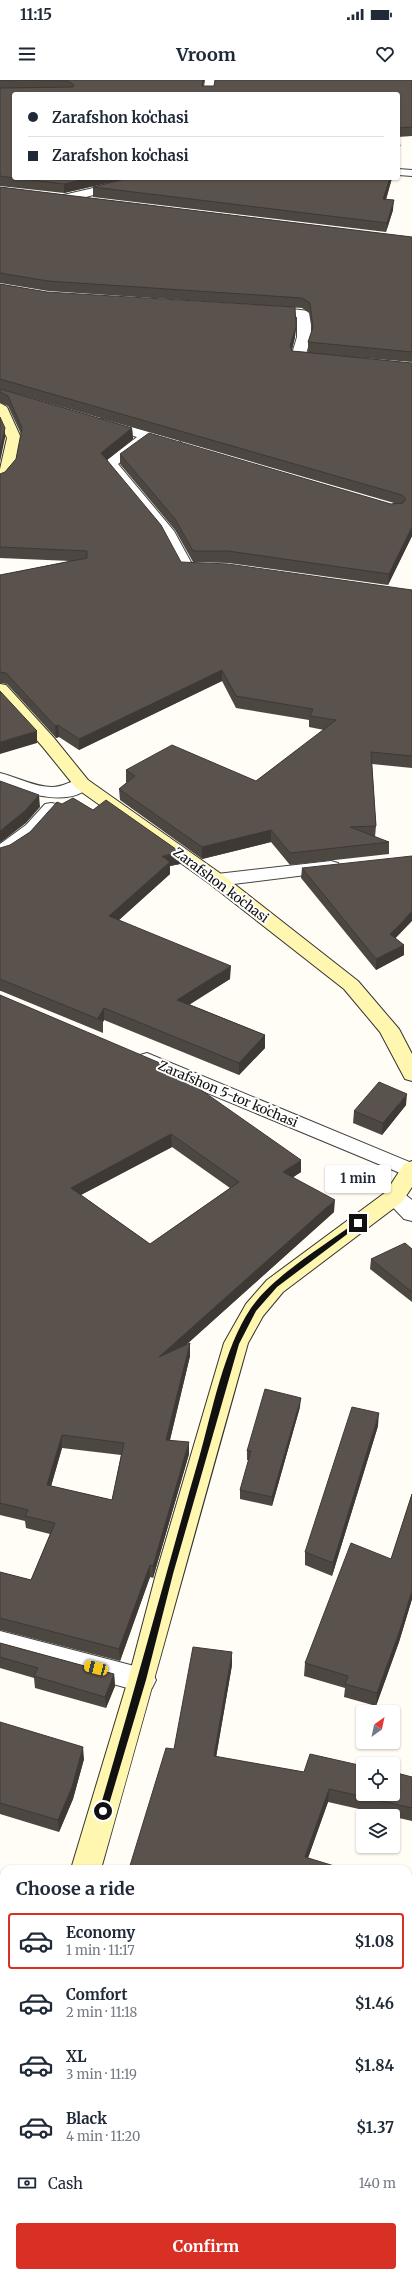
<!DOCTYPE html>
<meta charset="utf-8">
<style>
:root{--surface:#fff;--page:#f2f2f3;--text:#1f2937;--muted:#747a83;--line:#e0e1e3;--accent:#d93025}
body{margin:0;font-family:Merriweather,serif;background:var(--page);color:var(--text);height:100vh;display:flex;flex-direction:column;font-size:15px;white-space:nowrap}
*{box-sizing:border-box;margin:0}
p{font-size:13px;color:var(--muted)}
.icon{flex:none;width:22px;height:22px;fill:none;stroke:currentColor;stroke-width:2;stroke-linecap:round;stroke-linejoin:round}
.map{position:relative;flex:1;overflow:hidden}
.sheet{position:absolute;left:0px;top:1785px;width:412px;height:412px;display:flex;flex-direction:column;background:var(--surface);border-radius:12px 12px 0 0;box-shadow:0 1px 3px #0004}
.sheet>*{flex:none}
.banner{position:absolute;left:12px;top:12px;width:388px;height:88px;border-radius:4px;box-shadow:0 1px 3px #0004;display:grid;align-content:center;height:88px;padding:0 16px;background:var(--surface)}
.needle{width:26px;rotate:33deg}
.tools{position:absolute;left:356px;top:1625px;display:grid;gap:8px}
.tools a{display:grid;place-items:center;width:44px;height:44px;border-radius:4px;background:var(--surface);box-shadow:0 1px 3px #0004;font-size:20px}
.end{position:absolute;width:18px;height:18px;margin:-9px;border:5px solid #111;background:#fff;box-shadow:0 0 0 2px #fff}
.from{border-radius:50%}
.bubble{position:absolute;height:28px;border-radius:4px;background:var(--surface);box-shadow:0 1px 3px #0004;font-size:13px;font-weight:700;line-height:28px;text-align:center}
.car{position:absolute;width:12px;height:24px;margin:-12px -6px;border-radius:5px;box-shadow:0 0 3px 1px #0007;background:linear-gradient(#f5c518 24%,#345 0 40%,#f5c518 0 76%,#345 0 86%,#f5c518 0)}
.banner b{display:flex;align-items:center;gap:14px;height:38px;font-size:15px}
.banner b+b{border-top:1px solid var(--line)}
.banner i{width:10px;height:10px;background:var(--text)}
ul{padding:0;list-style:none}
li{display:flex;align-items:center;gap:12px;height:56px;margin:0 8px 6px;padding:0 8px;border:2px solid transparent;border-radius:4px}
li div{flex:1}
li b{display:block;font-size:15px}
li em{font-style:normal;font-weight:700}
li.active{border-color:var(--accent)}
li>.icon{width:36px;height:36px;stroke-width:1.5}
h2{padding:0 16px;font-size:18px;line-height:48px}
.pay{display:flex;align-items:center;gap:10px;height:44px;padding:0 16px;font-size:15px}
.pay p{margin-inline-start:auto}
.button{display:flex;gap:8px;margin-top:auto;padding:8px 16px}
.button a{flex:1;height:46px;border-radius:4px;background:var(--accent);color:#fff;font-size:16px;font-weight:700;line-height:46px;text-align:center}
.status{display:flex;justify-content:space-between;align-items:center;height:28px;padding:0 20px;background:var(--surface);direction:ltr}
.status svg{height:11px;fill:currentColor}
header{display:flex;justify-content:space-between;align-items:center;height:52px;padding:0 16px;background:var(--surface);font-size:18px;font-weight:700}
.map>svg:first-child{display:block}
</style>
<div class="status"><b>11:15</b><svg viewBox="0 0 49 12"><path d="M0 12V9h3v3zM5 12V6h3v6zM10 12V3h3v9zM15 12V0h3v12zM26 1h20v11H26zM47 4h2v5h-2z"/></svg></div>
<header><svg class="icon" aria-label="menu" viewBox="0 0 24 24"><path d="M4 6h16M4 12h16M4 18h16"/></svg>Vroom<svg class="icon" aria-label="heart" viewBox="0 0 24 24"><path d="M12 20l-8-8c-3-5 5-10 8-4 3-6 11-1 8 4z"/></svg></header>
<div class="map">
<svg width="412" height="2197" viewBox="0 0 412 2197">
<rect width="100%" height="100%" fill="#fffdf5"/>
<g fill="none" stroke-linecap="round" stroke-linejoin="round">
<g stroke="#444" stroke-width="2">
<path id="street" d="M205,0h10l-2,14h-10z
M398,89l14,1v6l-14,-1z
M176,98l-6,3 -38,4 -69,18 -6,-4 2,-3 73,-17z
M266,226l43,5 2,3v23l-5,17 19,3 2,3 -2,3 -5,1 -27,-4 -2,-3 6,-20v-20l-36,-4 -1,-3z
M103,339l76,21 2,3 -2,3 -5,1 -24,-6 -32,23 56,67 18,33 23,2 2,3 -2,3h-34l-19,-37 -59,-72 34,-26 -39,-11 -2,-3 2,-3z
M0,693c17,4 34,14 52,14 13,0 23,-10 36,-7l3,4c-18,26 -68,8 -91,0z
M51,723l6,1 3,4c-12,17 -40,46 -60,51v-15l26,-19 19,-21z
M331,781l7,2 2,4 -2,4 -121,15 -7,-2 -2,-4 2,-4 7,-2z
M147,973l265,110v15l-272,-113 -3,-5 3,-5z
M394,1109l8,3 10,8v21l-8,-2 -21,-22 3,-5z
M0,1551l142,37 10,4 4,8 -4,8 -10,4 -142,-39z
M0,1923l4,2v30l-4,-2z"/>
</g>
<g stroke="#333" stroke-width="2">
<path id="secondary" d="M0,323l7,4 14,31 -6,31 -10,13 -5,1v-14l7,-31 -7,-15z
M0,604l6,1 48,53 34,42 136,96 134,105 41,48 13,25v27l-7,-2 -25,-47 -36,-43 -134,-105 -134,-96 -34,-42 -42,-47z
M412,1081v26l-10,15 -119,90 -20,24 -15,27c-50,175 -97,351 -147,526h-30l57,-189 28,-106 68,-231 22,-39 21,-24 119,-88 18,-28z
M4,1973v36l-4,1v-36z"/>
</g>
<use href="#street" fill="#fff" fill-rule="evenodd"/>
<use href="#secondary" fill="#fff6b0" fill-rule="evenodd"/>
</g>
<path fill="#4d4742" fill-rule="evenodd" d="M0,0h204l-1,6h11l198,-6v56l-14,1v-43l-384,84h378l-6,22 7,10 -7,22 -293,-35v-10l26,-7 -55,13 -64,-7z
M0,107l412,50v125l-61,-5 61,6v173l-24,49 -160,-22 -35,-1 -18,-32 -55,-66v-10l271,50 3,-1 -394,-114v-105l47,8 249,35 -1,10 -3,13v1l16,1v-10l4,-11 -3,-18 -7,-5 -254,-17 -48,-8z
M0,309l132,39 1,11 -26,21 74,102 231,28v178l-40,-4 4,62 -1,11 14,5v12l-99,11 -19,-23 -69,17 -82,-59 -1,-11 8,-7h-1v-12l130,11 68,-51 -15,-3v-7l-73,-12 -14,-27 -143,69 -20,-13 -3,1 -49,-54 -7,-1v-108l70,-14 -70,-3v-84l5,-2 11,-13 5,-25 -13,-28 -8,-3z
M0,768l180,16 -10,2v8l-51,46 111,59 -41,25 76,31v13l-26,27 -135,-55 -1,2v11l-102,-42h-1z
M302,788l102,77v10l-28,15 -75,-92z
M0,915l301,177 -8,5 41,35 -148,133 4,-2v13l-20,84 19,14 -36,124 -3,-1 -30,84 -120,-31v-58l31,8 19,-46 -24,-6 -1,-7 -25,-6zM172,1067l58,41 -80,56 -69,-49zM62,1368l59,7 -9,45 -61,-14z
M406,1025l-24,30 -29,-12 1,-12z
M412,1169v53l-42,-33 1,-10z
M300,1327l-28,99 -32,-7v-9l9,-30h-2v-9z
M378,1346l-46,150 -27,-11v-13z
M412,1414v105l-13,43 -23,64 -32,-9 1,-9 -41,-12 1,-13 86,-104z
M0,1563l114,31 1,12 -9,22 -71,-20 -1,-10 -34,-10z
M232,1585l-16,92 88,15 108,5v44l-84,-19 -20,56 -179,11 45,-120z
M0,1642l84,37 -11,40 -14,33 -59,-18z
M408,1808l4,1v-1v98l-4,-2z
M0,1859l4,2v62l-4,-1z
M412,1935v171l-4,-13v-156z
M4,2052v121l-4,-9v-107z
M13,2193h51l2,4h-51z"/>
<path fill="#3f3936" d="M203,0h1l-2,14v-8z
M400,65v9l-2,6v-7z
M89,98h41l-66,15v-9z
M390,98h2l-9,31v-10z
M394,120l-1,10 -7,22 1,-9z
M296,247l-1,10 -5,20v-11z
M5,348v10l-5,24v-14z
M132,348l1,11 -31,25 -1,-11z
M412,447v9l-24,49 1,-11z
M222,590v11l-143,69v-11z
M58,645l1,12 -3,1 -1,-12z
M37,651v12l-37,11v-12z
M39,715l1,12 -14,16 -26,20v-12z
M271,750v12l-69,17v-12z
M180,772v12l-10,2v8l-60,54 -1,-12 53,-60z
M412,831v10l-23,24 1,-11z
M404,865v10l-28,15v-11z
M231,886l-1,13 -52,33 -1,-12z
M104,928v12l-1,2v-1l-5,-3z
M265,955v13l-26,27v-12z
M407,1014l-1,11 -24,30 1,-12z
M171,1054l1,13 -101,53v-12z
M301,1080v12l-18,12v-12z
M335,1120l-1,12 -175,157v-12z
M190,1263v13l-23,96 -1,-12z
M301,1318l-1,9 -28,99v-9z
M379,1333l-1,13 -46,150 1,-13z
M62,1355v13l-14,49 -1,-12z
M189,1362v12l-36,124v-12z
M150,1485v12l-30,84 -1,-12z
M412,1511v8l-13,43 -23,64 1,-13z
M232,1572v13l-18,104v-13z
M114,1594l1,12 -9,22 -1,-11z
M83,1667l1,12 -11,40 -14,33 -1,-12z
M329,1709l-1,13 -24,67 1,-12z"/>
<path fill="#5a524d" stroke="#3f3936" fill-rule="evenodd" d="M0,0h203l-1,6h12l1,-6h197v47l-14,1v-34h-384v84l-14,-2v-88l73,-1 1,-2 -6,-4z
M398,62l2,3 -2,8z
M15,98h74l-25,6z
M129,98h261l-7,21 11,1 -7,23 -294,-36z
M0,107l412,50v115l-104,-10 5,-15 -3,-24 -8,-5 -254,-17 -48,-8z
M0,204l47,8 248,15 1,20 -6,19 2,5 120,12v164l-23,47 -161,-23h-35l-18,-32 -55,-65 29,-21 242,71 12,-1 3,-4 -4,-4 -402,-116z
M0,309l132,39 -31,25 60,72 20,37 47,2 184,26v166l-41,-4 5,74 -26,1 39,15 -99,11 -19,-23 -69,17 -83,-58 16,-13 -9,-6 46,-25 84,36 80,-61 -26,-4 3,-7 -77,-13 -14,-26 -143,69 -21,-14 -3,1 -49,-53 -6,-1v-97l87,-17v-7l-87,-4v-73l5,-2 11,-13 6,-31 -14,-32 -8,-4z
M0,337l5,11 -5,20z
M0,611l37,40 -37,11z
M0,701l39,14 -14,16 -25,20z
M73,718l20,12 13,-10 74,52 -18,4 8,6 -61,54 122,50 -54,34 88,35 -26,28 -135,-55 -6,10 5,3 -103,-42v-131l10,-3 20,-13 27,-30 5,2z
M412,776v55l-22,23 14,11 -28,14 -74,-91z
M0,915l167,71 134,94 -18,12 52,28 -176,157 31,-14 -24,97 23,2 -36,124 -3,-1 -31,84 -119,-31v-46l31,8 24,-57 -30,-7 3,-6 -28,-7zM171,1054l68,48 -89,62 -79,-56zM62,1355l62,8 -12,57 -65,-15z
M379,1002l28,12 -24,29 -29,-12z
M405,1163l7,6v43l-41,-33z
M265,1309l36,9 -29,99 -32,-7 11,-39h-4z
M352,1327l27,6 -46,150 -28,-11z
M412,1414v97l-12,39 -23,63 -32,-9 3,-8 -43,-13 46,-120 40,16z
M0,1563l114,31 -9,23 -71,-21 4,-8 -38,-11z
M193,1567l39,5 -18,104 90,16 6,-18 53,12v28h30v-22l19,5v31l-83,-19 -24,68 39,12h-215l37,-121 8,1z
M0,1642l83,25 -11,40 -14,33 -58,-17z
M408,1808l4,1v84l-4,-1z
M0,1859l4,2v58l-1,-6 -3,-1z
M412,1935v155l-4,-13v-140z
M4,2052v115l-4,-9v-101z
M16,2193h48l2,4h-49z"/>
<path fill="#111" d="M356,1142l6,1 -85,64 -21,24 -17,33 -66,230 -27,106 -39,131 -1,2h-6l-1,-2c35,-117 66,-235 100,-353 13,-46 25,-110 52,-150 23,-33 73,-62 105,-86z"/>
<g text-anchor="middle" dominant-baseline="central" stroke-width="4" stroke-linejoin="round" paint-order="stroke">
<g font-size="13" fill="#111" stroke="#fff">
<text transform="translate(221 805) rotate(37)">Zarafshon koʻchasi</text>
<text transform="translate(228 1014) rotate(23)">Zarafshon 5-tor koʻchasi</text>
</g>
</g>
</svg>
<div class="tools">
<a><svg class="needle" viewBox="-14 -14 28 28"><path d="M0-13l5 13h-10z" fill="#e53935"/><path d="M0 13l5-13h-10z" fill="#747a83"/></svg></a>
<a><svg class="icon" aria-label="locate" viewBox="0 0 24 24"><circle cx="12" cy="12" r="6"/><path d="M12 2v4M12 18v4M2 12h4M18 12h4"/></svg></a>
<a><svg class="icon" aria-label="layers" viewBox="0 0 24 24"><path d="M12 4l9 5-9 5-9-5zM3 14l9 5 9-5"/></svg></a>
</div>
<i class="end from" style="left:103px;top:1731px"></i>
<i class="end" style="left:358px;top:1143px"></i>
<div class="bubble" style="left:325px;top:1085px;width:66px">1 min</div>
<i class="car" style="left:96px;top:1588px;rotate:285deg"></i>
<div class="banner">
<b><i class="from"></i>Zarafshon koʻchasi</b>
<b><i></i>Zarafshon koʻchasi</b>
</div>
<section class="sheet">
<h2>Choose a ride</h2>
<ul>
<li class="active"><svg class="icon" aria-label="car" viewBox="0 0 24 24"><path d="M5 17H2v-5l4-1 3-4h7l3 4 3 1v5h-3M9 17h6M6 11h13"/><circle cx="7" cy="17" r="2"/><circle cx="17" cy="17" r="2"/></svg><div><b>Economy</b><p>1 min · 11:17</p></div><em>$1.08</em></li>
<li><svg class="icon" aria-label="car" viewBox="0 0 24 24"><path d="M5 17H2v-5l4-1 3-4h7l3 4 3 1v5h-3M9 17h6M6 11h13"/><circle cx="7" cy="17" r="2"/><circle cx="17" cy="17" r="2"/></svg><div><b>Comfort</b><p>2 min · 11:18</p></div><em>$1.46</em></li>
<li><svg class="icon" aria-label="car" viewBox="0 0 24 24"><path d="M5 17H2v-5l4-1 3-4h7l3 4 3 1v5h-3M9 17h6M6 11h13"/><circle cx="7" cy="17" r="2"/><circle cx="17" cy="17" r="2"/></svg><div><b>XL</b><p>3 min · 11:19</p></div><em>$1.84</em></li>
<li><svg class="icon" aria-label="car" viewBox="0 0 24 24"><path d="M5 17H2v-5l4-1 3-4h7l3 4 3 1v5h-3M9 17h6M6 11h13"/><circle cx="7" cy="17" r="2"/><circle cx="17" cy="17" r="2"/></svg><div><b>Black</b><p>4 min · 11:20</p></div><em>$1.37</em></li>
</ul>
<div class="pay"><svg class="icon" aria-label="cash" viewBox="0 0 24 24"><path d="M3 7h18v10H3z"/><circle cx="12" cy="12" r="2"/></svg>Cash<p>140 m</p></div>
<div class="button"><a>Confirm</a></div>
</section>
</div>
